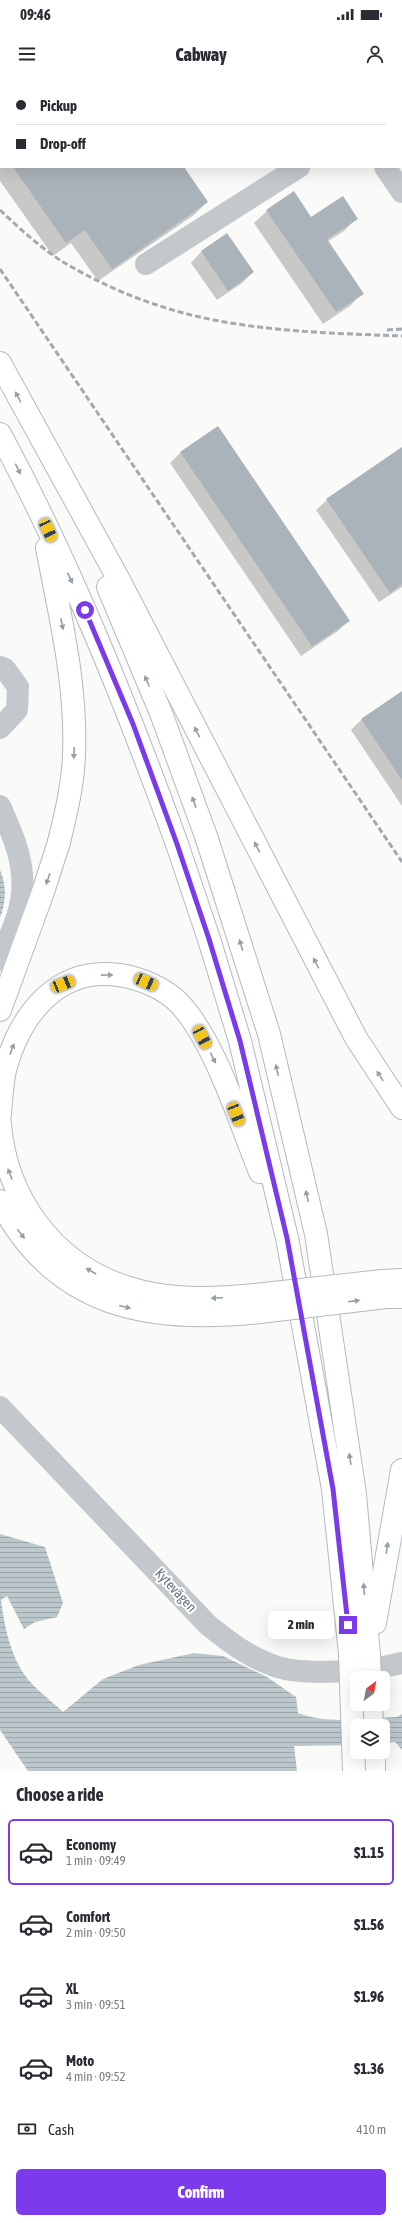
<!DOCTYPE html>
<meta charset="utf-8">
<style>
:root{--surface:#fff;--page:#f7f7f7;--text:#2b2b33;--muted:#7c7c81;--line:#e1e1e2;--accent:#7c3aed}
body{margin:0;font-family:"Asap Condensed",sans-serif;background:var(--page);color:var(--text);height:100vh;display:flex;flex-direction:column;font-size:15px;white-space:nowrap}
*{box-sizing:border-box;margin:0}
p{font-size:13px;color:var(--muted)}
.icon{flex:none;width:22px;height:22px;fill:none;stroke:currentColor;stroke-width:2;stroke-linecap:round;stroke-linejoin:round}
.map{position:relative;height:1691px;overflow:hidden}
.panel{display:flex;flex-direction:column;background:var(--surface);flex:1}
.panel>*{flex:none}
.hud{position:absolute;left:0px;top:0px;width:402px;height:88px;box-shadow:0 4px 16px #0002;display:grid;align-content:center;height:88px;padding:0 16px;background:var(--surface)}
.needle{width:26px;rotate:32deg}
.buttons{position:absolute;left:350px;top:1591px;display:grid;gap:8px}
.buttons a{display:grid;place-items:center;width:40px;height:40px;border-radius:6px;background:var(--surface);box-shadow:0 4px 16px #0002;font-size:20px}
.end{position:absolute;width:18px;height:18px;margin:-9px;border:5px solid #7c3aed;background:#fff;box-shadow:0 0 0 2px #fff}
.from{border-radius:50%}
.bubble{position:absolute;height:28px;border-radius:6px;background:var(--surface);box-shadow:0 4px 16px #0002;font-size:13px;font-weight:800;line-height:28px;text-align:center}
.car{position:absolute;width:12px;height:24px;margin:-12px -6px;border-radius:5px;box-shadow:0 0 3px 1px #0007;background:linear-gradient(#f5c518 24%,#345 0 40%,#f5c518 0 76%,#345 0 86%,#f5c518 0)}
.hud b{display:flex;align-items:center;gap:14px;height:38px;font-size:15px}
.hud b+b{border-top:1px solid var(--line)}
.hud i{width:10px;height:10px;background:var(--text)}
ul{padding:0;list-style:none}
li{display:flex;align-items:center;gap:12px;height:66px;margin:0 8px 6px;padding:0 8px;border:2px solid transparent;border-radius:6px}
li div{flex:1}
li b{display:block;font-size:15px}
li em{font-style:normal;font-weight:800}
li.active{border-color:var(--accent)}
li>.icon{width:36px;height:36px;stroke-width:1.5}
h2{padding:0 16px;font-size:18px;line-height:48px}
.pay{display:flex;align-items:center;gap:10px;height:44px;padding:0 16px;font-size:15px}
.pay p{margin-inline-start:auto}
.primary-button{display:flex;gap:8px;margin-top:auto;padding:8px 16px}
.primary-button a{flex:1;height:46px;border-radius:6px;background:var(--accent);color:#fff;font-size:16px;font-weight:800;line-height:46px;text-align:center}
.status{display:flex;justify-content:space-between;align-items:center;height:28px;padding:0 20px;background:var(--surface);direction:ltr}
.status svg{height:11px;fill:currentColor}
header{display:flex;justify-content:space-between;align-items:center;height:52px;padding:0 16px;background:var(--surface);font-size:18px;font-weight:800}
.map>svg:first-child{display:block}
</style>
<div class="status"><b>09:46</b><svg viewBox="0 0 49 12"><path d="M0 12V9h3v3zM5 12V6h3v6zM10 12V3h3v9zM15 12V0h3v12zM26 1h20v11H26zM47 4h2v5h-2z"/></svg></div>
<header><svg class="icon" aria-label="menu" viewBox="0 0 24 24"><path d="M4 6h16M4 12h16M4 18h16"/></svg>Cabway<svg class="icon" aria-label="person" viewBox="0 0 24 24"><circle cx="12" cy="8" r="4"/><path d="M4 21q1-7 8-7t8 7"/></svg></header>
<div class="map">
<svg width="402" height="1691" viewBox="0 0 402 1691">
<defs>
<pattern id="water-rules" width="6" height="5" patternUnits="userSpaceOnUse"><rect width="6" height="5" fill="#bbc7cb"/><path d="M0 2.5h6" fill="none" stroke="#9ca6aa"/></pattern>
</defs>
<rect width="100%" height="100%" fill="#fafaf8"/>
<path fill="url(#water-rules)" d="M0,790c7,16 6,32 0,48z
M0,1454l45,13 18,56 -6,14 -22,5 -11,7 -17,-33 -6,4c3,25 10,58 26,78 10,13 25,23 36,34l40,-33 36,-14 55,-12 29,3 44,21 29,20 2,16c30,12 68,5 99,4l5,-3v36l-7,-8 -12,1v-17h-26v19l-63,1 3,25h-269l-28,-41z"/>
<path fill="#0003" d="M58,0h159v1h-160z
M0,40l1,47h182l24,35 -13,13 -96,66 -27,-38 -18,13 -53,-75z
M267,131l44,7h46l-13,13 -17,11 35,51 -12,13 -27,18 -69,-101z
M227,154l26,38 -11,11 -25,17 -26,-37 10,-11z
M218,347l131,193 -11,11 -37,25 -131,-193 10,-10z
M402,368v139l-23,15 -63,-92 11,-10z
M398,615l4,5v106l-51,-76 10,-10z"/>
<path fill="#aab3b9" d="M13,87h171l24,35 -96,67 -27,-39 -19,13z
M294,111l17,26 32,-21 15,23 -31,20 37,55 -28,18 -70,-102z
M227,153l27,39 -26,19 -27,-40z
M218,346l132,195 -38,25 -132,-194z
M402,367v137l-12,9 -64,-94z
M402,611v89l-41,-61z"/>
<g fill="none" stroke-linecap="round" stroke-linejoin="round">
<g stroke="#b5babe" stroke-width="24">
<path id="major" d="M207,759l62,195 47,200 39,260 14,161
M177,764l32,95 31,102 47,197 46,251 17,165
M0,930l43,-118 16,-50
M0,1035c1,-15 2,-31 5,-45 15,-55 52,-104 114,-95 21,3 45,13 60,28 36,38 61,120 81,169
M0,1044c6,75 54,140 126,163 41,14 87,12 129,8
M0,1121c55,107 150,123 260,111
M382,1201l20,-1
M386,1217h16
M375,1543l27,-153
M371,1624l1,22
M374,1672v19"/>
</g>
<g stroke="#b4b9bd" stroke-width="24">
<path id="highway" d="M0,283l119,217 237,458 46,70
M0,354c71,132 126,270 177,410
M47,468c13,68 30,137 27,207 -1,30 -8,58 -15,87
M108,507l53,126 46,126"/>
</g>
<path stroke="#c3c8cc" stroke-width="22" d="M329,0l2,1
M401,4l1,-1
M385,87l17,25
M146,184l153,-97
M0,587l5,2 13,18 -1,23 -17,18
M0,726c14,31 27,61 21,95 -3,20 -14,40 -21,59
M0,1327l208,218c20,16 39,31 64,40 29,12 100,6 130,-2"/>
<use href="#major" stroke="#fff" stroke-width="22"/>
<use href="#highway" stroke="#fff" stroke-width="22"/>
<path stroke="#a2aab0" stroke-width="3" stroke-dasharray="6 3" stroke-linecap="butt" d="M0,130c19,18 41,38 63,52 29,17 62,33 94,43 76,26 165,28 245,31
M0,189l402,593
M387,250l15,-1"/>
<g stroke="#b5babe" stroke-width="24" stroke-linecap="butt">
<path id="major-bridge" d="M255,1215l127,-14
M260,1232l126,-15
M350,1574l4,117
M369,1575l1,23"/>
</g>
<use href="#major-bridge" stroke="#fff" stroke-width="22"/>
</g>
<defs><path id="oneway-solid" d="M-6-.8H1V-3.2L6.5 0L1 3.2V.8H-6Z"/></defs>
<g fill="#939fa8">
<use href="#oneway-solid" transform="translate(18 317) rotate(-118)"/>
<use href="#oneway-solid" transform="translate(18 389) rotate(64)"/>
<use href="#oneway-solid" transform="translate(70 498) rotate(65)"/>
<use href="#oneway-solid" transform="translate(62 544) rotate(79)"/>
<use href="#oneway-solid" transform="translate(147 601) rotate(-113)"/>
<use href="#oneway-solid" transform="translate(197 652) rotate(-117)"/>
<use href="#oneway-solid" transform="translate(74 673) rotate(92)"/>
<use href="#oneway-solid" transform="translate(194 722) rotate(-110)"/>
<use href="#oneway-solid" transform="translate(257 767) rotate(-117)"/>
<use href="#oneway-solid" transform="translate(48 799) rotate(109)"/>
<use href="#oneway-solid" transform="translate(241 865) rotate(-107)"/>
<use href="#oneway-solid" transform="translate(316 883) rotate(-117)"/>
<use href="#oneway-solid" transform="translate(107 895) rotate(-1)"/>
<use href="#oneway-solid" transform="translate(12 969) rotate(-70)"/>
<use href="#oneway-solid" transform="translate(213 978) rotate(64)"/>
<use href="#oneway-solid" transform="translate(277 990) rotate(-103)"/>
<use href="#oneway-solid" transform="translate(380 996) rotate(-122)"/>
<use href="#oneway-solid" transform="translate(10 1094) rotate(-111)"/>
<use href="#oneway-solid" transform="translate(307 1116) rotate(-103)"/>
<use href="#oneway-solid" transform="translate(21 1154) rotate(52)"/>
<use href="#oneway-solid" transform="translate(91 1191) rotate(-150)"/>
<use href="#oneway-solid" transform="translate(217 1218) rotate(178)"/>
<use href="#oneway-solid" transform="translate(354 1221) rotate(-7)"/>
<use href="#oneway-solid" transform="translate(125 1227) rotate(14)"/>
<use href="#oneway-solid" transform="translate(350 1379) rotate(-99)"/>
<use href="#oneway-solid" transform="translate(387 1468) rotate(-81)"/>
<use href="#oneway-solid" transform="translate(364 1509) rotate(-95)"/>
</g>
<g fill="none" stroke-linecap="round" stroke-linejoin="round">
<path stroke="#7c3aed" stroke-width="5" d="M85,530l48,114 44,120 32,95 31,102 47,197 46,251 15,136"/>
</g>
<g text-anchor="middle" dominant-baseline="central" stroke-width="4" stroke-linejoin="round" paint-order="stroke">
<g font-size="14" fill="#657683" stroke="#fff">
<text transform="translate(176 1510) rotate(47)">Kytevägen</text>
</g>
</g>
</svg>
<div class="buttons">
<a><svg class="needle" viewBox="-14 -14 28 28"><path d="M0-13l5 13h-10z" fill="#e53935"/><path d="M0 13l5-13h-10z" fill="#7c7c81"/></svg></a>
<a><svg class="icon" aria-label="layers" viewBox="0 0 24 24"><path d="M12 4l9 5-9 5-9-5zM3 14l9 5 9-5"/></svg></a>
</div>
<i class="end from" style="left:85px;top:530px"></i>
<i class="end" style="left:348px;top:1545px"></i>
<div class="bubble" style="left:268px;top:1531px;width:66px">2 min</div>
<i class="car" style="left:48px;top:450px;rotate:155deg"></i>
<i class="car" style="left:146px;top:902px;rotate:114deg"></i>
<i class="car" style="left:63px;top:904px;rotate:68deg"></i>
<i class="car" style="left:202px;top:957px;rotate:152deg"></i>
<i class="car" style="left:236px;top:1034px;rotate:158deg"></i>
<div class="hud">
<b><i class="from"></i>Pickup</b>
<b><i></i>Drop-off</b>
</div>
</div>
<section class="panel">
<h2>Choose a ride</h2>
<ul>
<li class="active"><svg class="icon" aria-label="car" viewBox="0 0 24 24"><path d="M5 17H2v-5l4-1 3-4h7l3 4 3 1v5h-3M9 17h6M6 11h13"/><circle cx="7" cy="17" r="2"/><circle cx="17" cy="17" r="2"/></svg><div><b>Economy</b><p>1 min · 09:49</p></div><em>$1.15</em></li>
<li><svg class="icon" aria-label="car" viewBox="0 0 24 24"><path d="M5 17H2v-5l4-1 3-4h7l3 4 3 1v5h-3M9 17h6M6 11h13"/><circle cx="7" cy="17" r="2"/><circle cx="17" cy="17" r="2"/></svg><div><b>Comfort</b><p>2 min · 09:50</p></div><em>$1.56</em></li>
<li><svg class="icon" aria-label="car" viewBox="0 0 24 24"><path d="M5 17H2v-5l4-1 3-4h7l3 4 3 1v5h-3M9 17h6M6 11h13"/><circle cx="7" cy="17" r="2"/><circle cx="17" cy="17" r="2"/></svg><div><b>XL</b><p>3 min · 09:51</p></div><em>$1.96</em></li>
<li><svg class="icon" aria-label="car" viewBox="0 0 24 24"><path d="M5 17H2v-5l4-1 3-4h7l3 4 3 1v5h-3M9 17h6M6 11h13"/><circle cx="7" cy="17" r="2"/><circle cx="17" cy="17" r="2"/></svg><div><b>Moto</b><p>4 min · 09:52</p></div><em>$1.36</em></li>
</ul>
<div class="pay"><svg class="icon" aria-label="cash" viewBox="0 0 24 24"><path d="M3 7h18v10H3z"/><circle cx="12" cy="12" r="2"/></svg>Cash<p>410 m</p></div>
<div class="primary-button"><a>Confirm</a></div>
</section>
